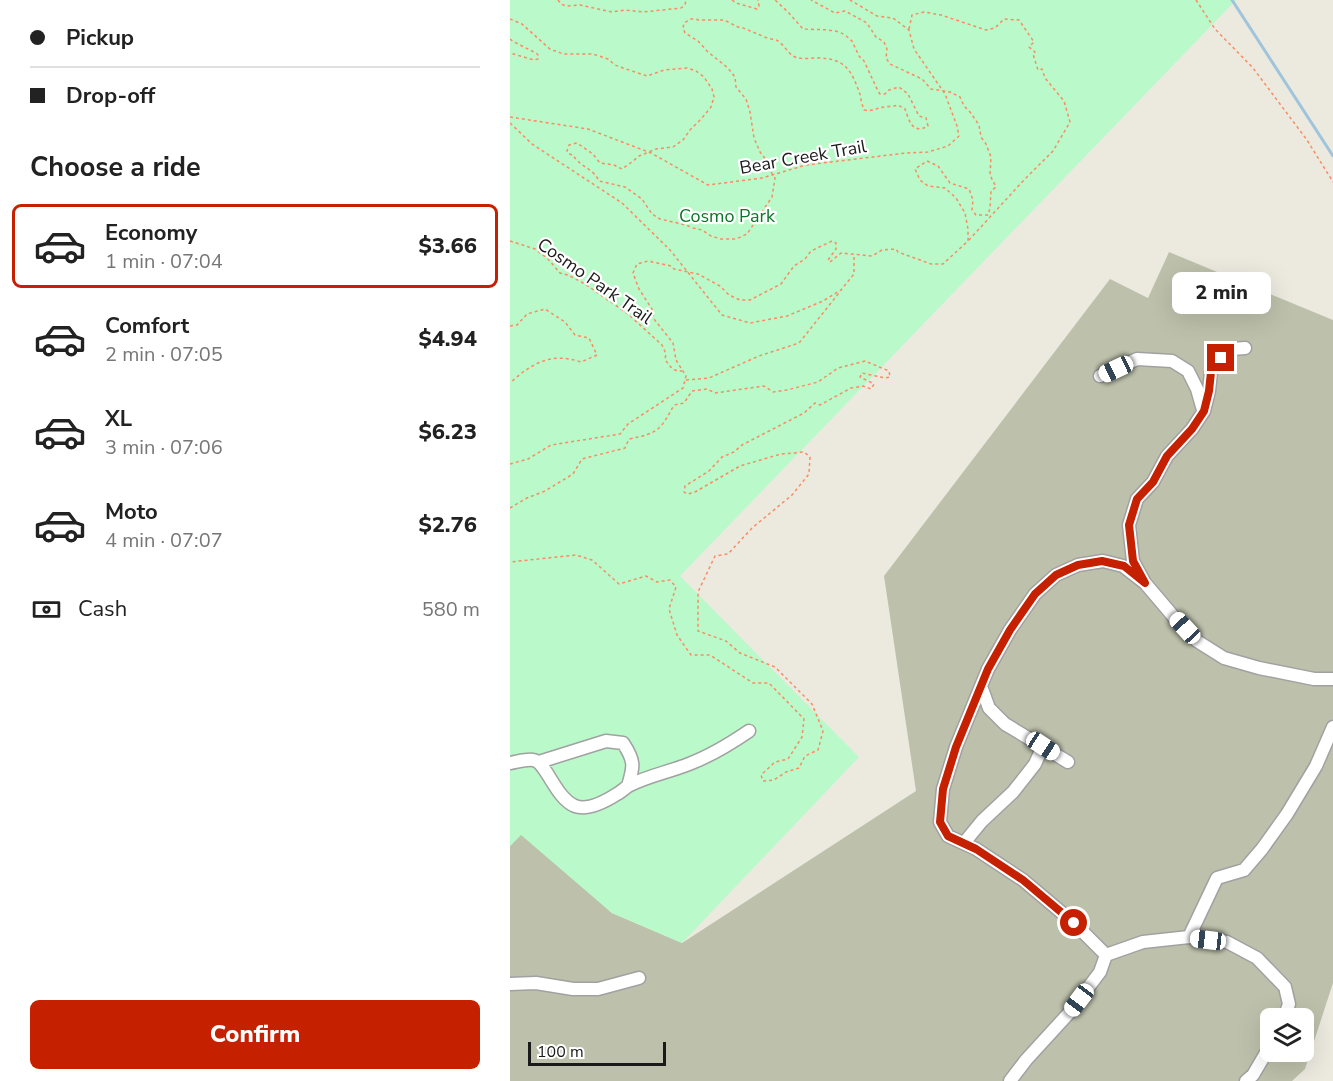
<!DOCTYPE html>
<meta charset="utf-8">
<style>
:root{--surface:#fff;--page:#f2f2f2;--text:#222;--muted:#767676;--line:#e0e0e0;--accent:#c52000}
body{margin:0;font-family:"Nunito Sans",sans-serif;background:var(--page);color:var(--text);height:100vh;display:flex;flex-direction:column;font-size:22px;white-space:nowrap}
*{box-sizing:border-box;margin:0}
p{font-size:20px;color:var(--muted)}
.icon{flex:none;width:33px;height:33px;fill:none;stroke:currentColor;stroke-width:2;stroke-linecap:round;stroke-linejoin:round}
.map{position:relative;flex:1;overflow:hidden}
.panel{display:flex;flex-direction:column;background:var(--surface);width:510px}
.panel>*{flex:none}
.hud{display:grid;align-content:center;height:132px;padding:0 30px;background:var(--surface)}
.controls{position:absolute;left:750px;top:1008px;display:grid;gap:12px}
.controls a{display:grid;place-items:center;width:54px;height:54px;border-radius:9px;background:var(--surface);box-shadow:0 6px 24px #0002;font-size:30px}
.scale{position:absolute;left:18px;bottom:15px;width:138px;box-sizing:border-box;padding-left:6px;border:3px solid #1a1a1a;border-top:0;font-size:16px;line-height:21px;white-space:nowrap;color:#1a1a1a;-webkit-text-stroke:4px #fff;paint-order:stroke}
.end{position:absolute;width:27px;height:27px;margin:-14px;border:8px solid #c52000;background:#fff;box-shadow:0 0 0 3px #fff}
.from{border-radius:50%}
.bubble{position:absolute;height:42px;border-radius:9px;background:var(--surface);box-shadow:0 6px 24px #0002;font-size:20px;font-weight:800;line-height:42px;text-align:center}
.car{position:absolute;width:18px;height:36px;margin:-18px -9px;border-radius:8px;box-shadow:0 0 4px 2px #0007;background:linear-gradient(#fff 24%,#345 0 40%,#fff 0 76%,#345 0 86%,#fff 0)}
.hud b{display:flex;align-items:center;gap:21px;height:57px;font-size:22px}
.hud b+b{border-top:2px solid var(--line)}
.hud i{width:15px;height:15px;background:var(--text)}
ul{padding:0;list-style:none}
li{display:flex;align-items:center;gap:18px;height:84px;margin:0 12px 9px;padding:0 18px;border:3px solid transparent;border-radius:9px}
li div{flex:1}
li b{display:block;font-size:22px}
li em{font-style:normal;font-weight:800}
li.selected{border-color:var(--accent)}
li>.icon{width:54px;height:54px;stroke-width:1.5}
h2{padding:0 30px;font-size:27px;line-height:72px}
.pay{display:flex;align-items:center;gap:15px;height:66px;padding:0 30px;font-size:22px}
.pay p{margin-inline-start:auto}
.action{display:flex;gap:12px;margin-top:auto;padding:12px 30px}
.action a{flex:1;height:69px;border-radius:9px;background:var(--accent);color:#fff;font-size:24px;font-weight:800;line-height:69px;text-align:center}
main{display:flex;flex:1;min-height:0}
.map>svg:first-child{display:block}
</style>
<main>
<section class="panel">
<div class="hud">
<b><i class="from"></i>Pickup</b>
<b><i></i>Drop-off</b>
</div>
<h2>Choose a ride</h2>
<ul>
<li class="selected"><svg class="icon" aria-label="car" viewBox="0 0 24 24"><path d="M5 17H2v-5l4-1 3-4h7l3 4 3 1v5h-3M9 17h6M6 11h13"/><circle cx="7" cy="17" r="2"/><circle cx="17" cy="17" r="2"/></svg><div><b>Economy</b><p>1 min · 07:04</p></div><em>$3.66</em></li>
<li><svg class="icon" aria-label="car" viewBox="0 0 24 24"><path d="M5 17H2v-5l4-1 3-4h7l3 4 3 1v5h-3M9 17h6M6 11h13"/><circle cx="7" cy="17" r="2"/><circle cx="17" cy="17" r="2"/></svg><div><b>Comfort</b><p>2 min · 07:05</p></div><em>$4.94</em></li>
<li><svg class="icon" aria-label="car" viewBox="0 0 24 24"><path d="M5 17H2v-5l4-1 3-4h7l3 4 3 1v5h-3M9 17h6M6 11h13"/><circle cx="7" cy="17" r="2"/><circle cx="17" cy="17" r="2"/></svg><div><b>XL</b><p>3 min · 07:06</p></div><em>$6.23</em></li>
<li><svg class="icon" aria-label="car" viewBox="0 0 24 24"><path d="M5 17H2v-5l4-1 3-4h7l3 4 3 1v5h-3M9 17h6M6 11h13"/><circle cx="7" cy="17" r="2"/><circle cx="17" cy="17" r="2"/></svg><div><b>Moto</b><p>4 min · 07:07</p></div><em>$2.76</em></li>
</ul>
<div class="pay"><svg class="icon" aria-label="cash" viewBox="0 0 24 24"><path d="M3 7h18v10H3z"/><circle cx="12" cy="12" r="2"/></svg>Cash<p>580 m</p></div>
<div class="action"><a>Confirm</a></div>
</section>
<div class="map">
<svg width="823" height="1081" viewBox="0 0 823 1081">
<rect width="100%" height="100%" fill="#eceadf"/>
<path fill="#bdc1ab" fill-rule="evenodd" d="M659,252l164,68v663l-28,86 -13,12h-782v-235l11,-12 91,79 70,30 234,-152 -32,-215 226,-297 38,19zM760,1018h34v34h-34z"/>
<path fill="#baf9c9" d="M0,0h726l-556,576 179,181 -177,186 -70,-30 -91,-78 -11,11z"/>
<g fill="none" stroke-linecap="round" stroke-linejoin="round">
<path stroke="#9fc4db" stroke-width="3" d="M722,0l101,156"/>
<g stroke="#a1a1a1" stroke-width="15">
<path id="minor" d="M735,348l-13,1 -11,9 -10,14 -2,19 -5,20 -12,18 -25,27 -14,26 -16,17 -8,26 4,36 12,22 28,33 24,25 27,17 35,10 55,11h19
M590,376l37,-17 35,2 16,10 9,18 6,21
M471,686l8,22 16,16 63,38
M29,762l67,-21 17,2c12,18 11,23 5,43
M0,763c7,-1 16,-4 23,-3 13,1 22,38 42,46 13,5 31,-5 42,-12 4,-2 8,-6 11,-8 19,-10 41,-14 61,-22 21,-8 41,-20 60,-33
M454,843l18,-22 31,-29 22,-28 8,-18
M679,937l28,-59 27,-8 18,-21 25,-35 29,-48 17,-39
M596,955l37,-13 46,-5 38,5 30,16 28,29 4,17 -5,14
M0,984l26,-1 37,6h25l41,-11
M500,1081l16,-21 43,-47 31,-41 6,-17 -32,-32 -51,-43 -47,-31 -28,-13 -8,-14 3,-33 13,-42 32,-78 22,-39 25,-36 21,-19 22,-10 25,-4 20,5 22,17
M736,1081l7,-6 17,-29"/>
</g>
<path stroke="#fa8b63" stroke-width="1.5" stroke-dasharray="3 3" stroke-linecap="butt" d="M48,0l3,4 5,2 14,-1 32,7 13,-2 18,2 38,-4 4,-3 1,-5
M222,0l4,3 21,6 2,-3 -1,-6
M686,0l19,29 38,39 54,72 26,42
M0,19l12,5 29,26 5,1 7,3h30l15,5 7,6 8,3 24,8 17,-6 23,-2 9,3 8,6 8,12 2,8 -3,10 -9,11 -12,12 -7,10 -10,7 -17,2 -17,7 -7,6 -10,7 -8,-4 -14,-2 -7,-9 -16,-11 -8,2 -2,6 2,3 4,1c7,12 20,13 26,26l26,6 17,12 10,15 8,5 26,6 7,3 9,2 9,6 10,3h15l11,-5 25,-37 3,-19 -4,-6 -4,-11 -7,-9 -6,-14 -4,-26 -4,-13 -10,-12 -1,-10 -7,-9 -20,-16 -10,-11 -13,-8 -2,-5 1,-5 7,-4h5l2,1h26l14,7h3c9,4 17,7 26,11 3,1 6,1 9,2 7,3 11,12 17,16 7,4 16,2 24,2 30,0 35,14 44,39v4l3,9c8,2 12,-2 20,-3 4,-1 9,0 14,-2l7,4c4,11 7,26 23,17l-2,-8 -7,-2 -11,-22 -9,-7 -10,3 -4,4h-5l-2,-3 -14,-30 -5,-5 -7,-15c-2,-1 -4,-4 -7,-6 -11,-7 -29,-5 -42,-6l-15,-17 -13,-12
M399,29l3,-14 12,-3 17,3 45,15 9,-2 9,-9 15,1 15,22 -5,5 6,5 -2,2 5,16 4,-1 3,9 19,23 6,21 -17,29 -29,29 -56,61
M0,39l4,3 22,11 2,2v4l-4,1 -24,-7
M0,117l78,12 63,24 57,32 54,-7 44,-13 100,-12 22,-1 20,-6 11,-10 -2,-10 -12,-32 -31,-45 -5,-19 -16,-12 -16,-2 -27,-16
M0,123l22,21 90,59 48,47 52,65 28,8 37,-7 36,-15 18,-11 13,-16v-19
M0,241l25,8 13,10 12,14 8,2 17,9 43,30 34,31 4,9 -1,5c4,7 9,13 17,12
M0,326l7,-1 10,-11 18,-5 20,13 10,13 14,3 8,17 -16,7c-30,-10 -49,1 -71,21
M176,380l23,-2 50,-22 40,-13 40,-50
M0,464l18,-5 23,-14 69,-11 8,-10 55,-36 3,-12 -10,-16 -3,-17 -19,-24 -2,-10 -13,-20 -6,-16 4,-9 11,-3 23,5 3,3 24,5 22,12 9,9 11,5h10l31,-16 13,-18 11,-7 6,-8 21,-10 4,2v6l-8,11 2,2 11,-9 31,3 10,-6 14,-1 2,3 33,12h12l25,-23v-12l-3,-16 -9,-15 -11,-10 -17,-2 -8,-6 -5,-11 12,-8 11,5 12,17 19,6 4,11 -1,10 4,5h12l2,-7 1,-17 5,-4 -6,-12 1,-18 -5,-13 -5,-7 -2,-12 -9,-13 -6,-6 -4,-9 -10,-5 -19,-3 -9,-10 -32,-15 -4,-6 1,-9 -3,-7 -8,-5 -9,-14 -22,-12 -10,2 -24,-13
M0,508l17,-10 18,-7 28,-17 9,-15 43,-11 4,-9c29,-6 31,-8 45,-34l10,-2 8,-12 15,-2 8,4 49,-7 9,6 14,-2 31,-8 20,-14 27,-7 24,10 1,6 -5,1 -23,-5 -2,4 14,7 -3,5 -8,-3 -12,2 -31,17 -5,-2 -11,10 -62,32 -8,7 -12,5 -13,14 -24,15 -1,6 4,2 7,-2 45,-26 41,-12 23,-2 6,5 -1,17 -17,21 -40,33 -24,26 -13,2 -17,36v39l28,10 14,12 35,14 37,37 11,27 -5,19 -13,6 -6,12 -13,4 -12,8 -11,1 -2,-6 14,-13 13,-3 14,-22 2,-18 -35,-36h-16l-43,-28h-19l-14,-20 -8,-26 7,-22 -6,-7 -13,2 -11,-6 -27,8 -27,-24 -16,-5 -66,7"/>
<use href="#minor" stroke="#fff" stroke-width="12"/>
</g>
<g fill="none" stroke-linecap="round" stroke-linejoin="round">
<path stroke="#c52000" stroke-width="8" d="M564,923l-51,-43 -47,-31 -28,-13 -8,-14 3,-33 13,-42 32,-78 22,-39 25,-36 21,-19 22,-10 24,-4 22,5 21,17 -12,-22 -4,-36 8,-26 16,-17 14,-26 25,-27 12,-18 5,-20 2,-19 10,-14"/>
</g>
<g text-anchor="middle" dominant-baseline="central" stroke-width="4.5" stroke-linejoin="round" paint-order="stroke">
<g font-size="18" fill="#1a1a1a" stroke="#fff">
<text transform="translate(293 157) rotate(-10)">Bear Creek Trail</text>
<text transform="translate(85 281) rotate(35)">Cosmo Park Trail</text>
</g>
<g font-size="18" fill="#0a7725" stroke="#fff">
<text x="217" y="216">Cosmo Park</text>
</g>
</g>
</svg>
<div class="controls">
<a><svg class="icon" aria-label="layers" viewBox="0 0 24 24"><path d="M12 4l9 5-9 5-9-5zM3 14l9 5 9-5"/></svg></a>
</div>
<div class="scale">100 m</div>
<i class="end from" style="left:564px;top:923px"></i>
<i class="end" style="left:711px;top:358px"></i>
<div class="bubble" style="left:662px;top:272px;width:99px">2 min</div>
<i class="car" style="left:606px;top:369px;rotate:245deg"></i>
<i class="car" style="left:675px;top:628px;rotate:317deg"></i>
<i class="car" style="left:533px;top:746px;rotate:123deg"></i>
<i class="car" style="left:698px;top:940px;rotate:277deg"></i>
<i class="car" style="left:569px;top:1000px;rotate:217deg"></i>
</div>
</main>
